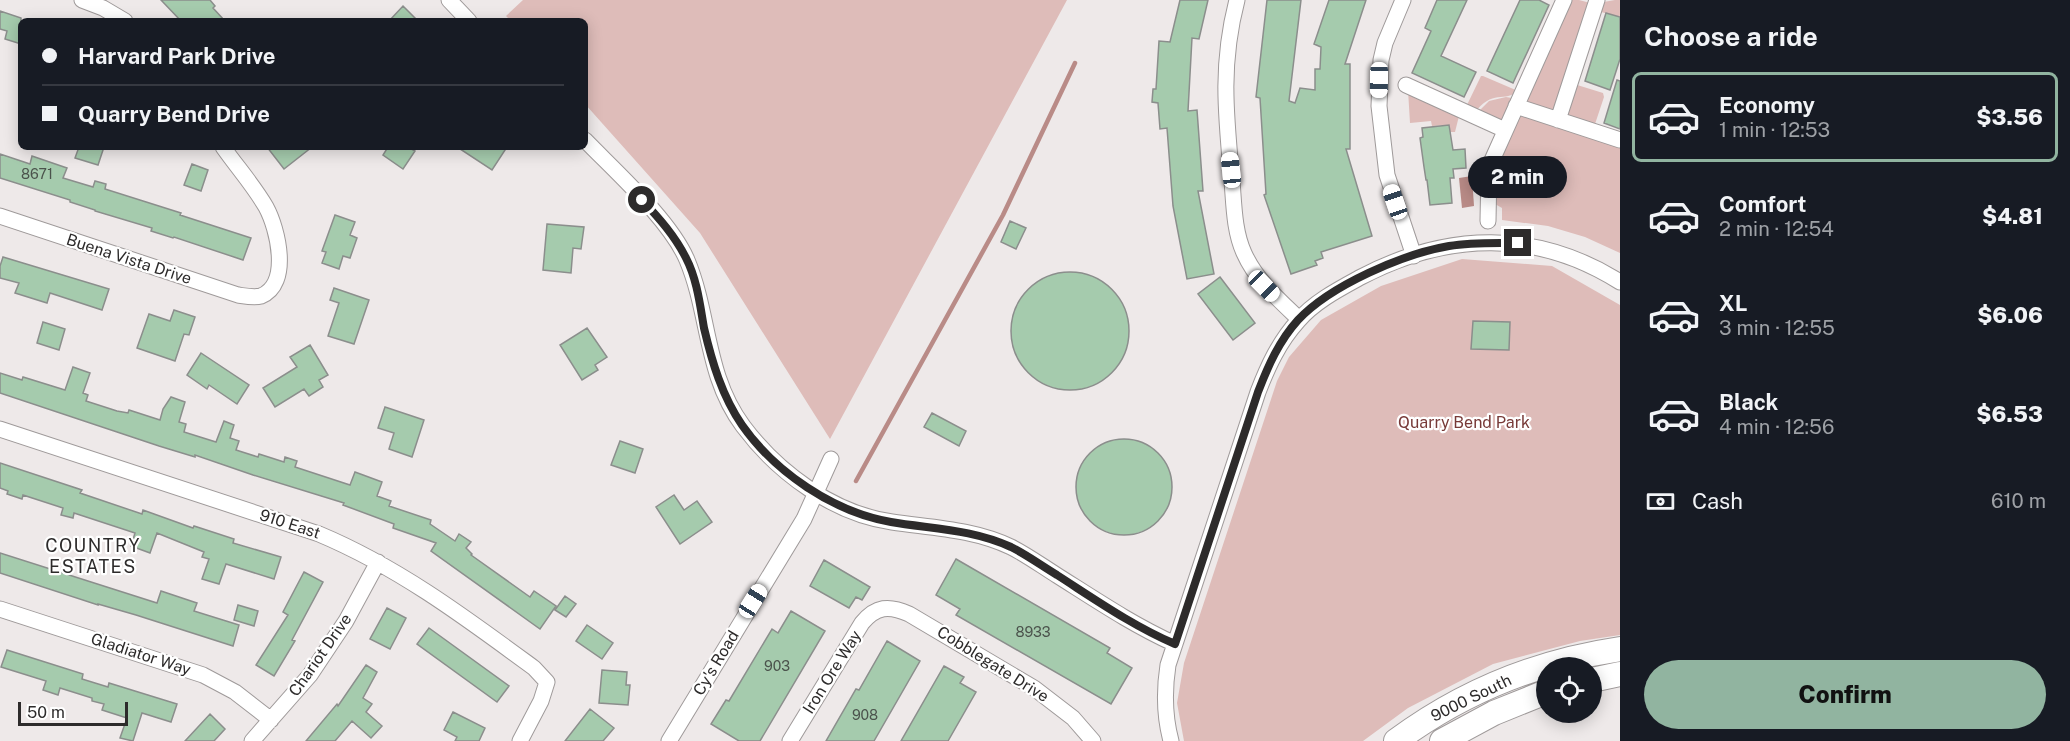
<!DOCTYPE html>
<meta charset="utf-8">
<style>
:root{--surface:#171b24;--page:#242831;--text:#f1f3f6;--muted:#9ea1a6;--line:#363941;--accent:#91b4a0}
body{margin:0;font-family:"Public Sans",sans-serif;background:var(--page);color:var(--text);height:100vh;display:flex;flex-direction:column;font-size:22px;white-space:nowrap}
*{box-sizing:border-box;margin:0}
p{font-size:20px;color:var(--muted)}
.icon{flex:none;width:33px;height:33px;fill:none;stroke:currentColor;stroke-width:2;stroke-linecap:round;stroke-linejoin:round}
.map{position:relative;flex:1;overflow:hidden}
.drawer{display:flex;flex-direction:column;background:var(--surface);width:450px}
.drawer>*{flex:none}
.guide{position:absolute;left:18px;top:18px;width:570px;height:132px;border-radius:9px;box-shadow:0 3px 15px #0003;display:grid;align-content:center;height:132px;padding:0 24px;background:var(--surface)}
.controls{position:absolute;left:1536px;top:657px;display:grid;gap:12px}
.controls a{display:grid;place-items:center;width:66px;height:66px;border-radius:50%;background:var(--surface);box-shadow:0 3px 15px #0003;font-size:30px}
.scale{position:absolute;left:18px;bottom:15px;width:110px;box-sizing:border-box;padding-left:6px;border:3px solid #2d2b2b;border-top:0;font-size:16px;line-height:21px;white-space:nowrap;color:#2d2b2b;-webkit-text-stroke:4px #fff;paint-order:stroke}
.end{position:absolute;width:27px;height:27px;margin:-14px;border:8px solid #2d2b2b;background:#fff;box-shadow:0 0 0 3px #fff}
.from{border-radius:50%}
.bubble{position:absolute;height:42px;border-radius:21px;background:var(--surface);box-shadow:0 3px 15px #0003;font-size:20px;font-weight:800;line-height:42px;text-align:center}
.car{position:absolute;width:18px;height:36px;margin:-18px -9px;border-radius:8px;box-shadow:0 0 4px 2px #0007;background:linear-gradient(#fff 24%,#345 0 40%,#fff 0 76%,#345 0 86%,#fff 0)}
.guide b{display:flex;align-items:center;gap:21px;height:57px;font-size:22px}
.guide b+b{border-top:2px solid var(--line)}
.guide i{width:15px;height:15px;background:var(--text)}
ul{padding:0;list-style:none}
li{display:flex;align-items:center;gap:18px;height:90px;margin:0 12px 9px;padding:0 12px;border:3px solid transparent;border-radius:9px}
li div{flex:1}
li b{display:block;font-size:22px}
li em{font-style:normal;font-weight:800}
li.current{border-color:var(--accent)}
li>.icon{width:54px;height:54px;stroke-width:1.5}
h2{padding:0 24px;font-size:27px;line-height:72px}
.pay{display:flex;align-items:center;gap:15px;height:66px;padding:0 24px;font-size:22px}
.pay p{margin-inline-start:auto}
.primary-button{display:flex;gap:12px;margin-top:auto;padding:12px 24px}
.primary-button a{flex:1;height:69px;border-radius:36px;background:var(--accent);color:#111;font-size:24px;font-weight:800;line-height:69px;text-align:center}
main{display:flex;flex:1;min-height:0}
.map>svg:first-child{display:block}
</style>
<main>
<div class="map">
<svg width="1620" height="741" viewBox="0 0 1620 741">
<rect width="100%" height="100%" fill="#eee9e9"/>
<path fill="#debcb9" d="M523,0h544l-237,439 -130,-206 -115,-129v-83h-74l-5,-5z
M1566,0h13l15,4 -36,111 -37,-9z
M1615,0h5v17l-19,-5 -3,-9z
M1481,76h2l35,15c-13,12 -26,-3 -44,23l-8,-7z
M1574,84l29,9 1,4 -10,30 -31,-8z
M1408,90l52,22 -5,20h-5l-1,-7 -17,1 -1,-5 -21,2z
M1506,97l11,2 -12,26 -26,-14 10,-10z
M1516,109l104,33v111l-35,-16 -37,-11 -46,-6v-12l-7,-4 -6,-31z
M1462,259l90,7 68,39v330l-40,6 -87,23 -85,44 -45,33h-179l-7,-38 7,-40 93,-282 12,-24 32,-37 60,-34z"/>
<path fill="#b98b87" d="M1472,176l2,30 -12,2 -3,-30z"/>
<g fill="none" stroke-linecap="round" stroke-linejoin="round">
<path stroke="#b98b87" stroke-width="4.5" d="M856,481l147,-266 72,-152"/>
</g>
<path fill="#a5cbad" stroke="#8b8e8c" stroke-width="1.5" d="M161,0h49l5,6 -2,2 12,13h-44z
M1180,0h28l-9,39 -7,-1 -4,73 9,-1 6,81h-5l16,83 -27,5 -14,-73 -6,-78 -7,1 -2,-26 -6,-1 1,-13h3l3,-48 11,1z
M1267,0h34l-12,101 6,2 5,-15 15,2v-21h5l1,-22 -7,-3 15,-44h37l-21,64h5v85h-4l26,87 -51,16 2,6 -8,3 2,4 -26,9 -27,-79 2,-1 -6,-96 -4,-1z
M1437,0h30l-26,56 35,16 -12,25 -52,-24 19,-42 -6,-3z
M1520,0h19l10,5 -36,78 -26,-12z
M403,6l15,15h-29z
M0,11l21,7v26l-16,-5 2,-8 -7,-2z
M1606,13l14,4v42l-10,31 -25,-9z
M1617,80l3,1v48l-16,-6z
M1449,125l4,25 12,-1 1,19 -13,1 1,9h-4l2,25 -22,2 -3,-25h-1l-2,-13 -4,-29 3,-1 -1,-9z
M79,147h25l-6,18 -23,-7z
M267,147h45l-28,22z
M388,147h20l7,4 -12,18 -20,-14z
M457,147h50l-15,23z
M0,154l30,10 2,-8 35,12 -4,10 30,9 2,-6 11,3 -1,5 76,24 -1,2 71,23 -8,22 -69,-23 -1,1 -22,-7 1,-3 -57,-17v-1l-25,-8v-2l-70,-22z
M192,164l16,6 -7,21 -17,-6z
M335,215l20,7 -5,13 7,3 -7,20 -7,-2 -4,13 -17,-6 4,-11 -4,-1z
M1010,221l16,7 -10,21 -15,-7z
M547,224l37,3 -3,22 -8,-1 -2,25 -28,-3z
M3,257l106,32 -7,21 -52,-17 -3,10 -32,-10 4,-10 -19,-5v-12z
M1011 331a59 59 0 1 1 118 0a59 59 0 1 1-118 0Z
M1220,277l35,46 -22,17 -35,-46z
M334,288l35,12 -15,44 -26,-8 11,-33 -9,-3z
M174,310l21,7 -6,18 -5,-1 -9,27 -38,-13 12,-34 21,7z
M1473,321l37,1 -1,28 -38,-1z
M43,322l22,7 -6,21 -22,-7z
M587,328l20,29 -12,8 3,5 -16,10 -22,-35z
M310,345l18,30 -9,5 4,7 -14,9 -5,-7 -29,18 -12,-19 34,-21 -7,-10z
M201,353l48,32 -12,19 -28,-19 -2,4 -20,-14z
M73,367l17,6 -7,20 5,2 -2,6 31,10 11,2 1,-3 31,10 3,-11 8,-12 14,5 -6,20 7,2 -2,8 32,10 8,-21 10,4 -4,13 9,3 -3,9 22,7 1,-3 25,8 1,-5 12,4 -2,6 55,18 5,-13 27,10 -5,14 14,5 -2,5 42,14 -1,4 25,17 4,-7 12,8 -5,6 6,6 -1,1 59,42 4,-6 22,15 -16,23 -109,-78 5,-8 -43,-15 1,-4 -51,-19 1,-2 -91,-28 -58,-20v2l-36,-11 -159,-53v-20l22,7 1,-3 42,13z
M385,407l39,13 -12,37 -23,-8 5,-16 -16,-5z
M932,413l34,18 -7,15 -35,-19z
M1076 487a48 48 0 1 1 96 0a48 48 0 1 1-96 0Z
M620,441l23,8 -8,24 -24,-8z
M0,463l82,27 -2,3 62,21 1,-4 50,18 1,-2 40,13 -1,4 48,14 -7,22 -48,-15 -7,20 -17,-5 7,-20 -7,-2 2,-5 -47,-19 -7,20 -19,-7 4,-13 -61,-20 -1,5 -12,-3 2,-7 -40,-13 -1,4 -15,-5 1,-3 -8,-3z
M674,495l10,15 13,-9 15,21 -32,22 -24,-37z
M0,553l157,50 4,-12 36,12 -3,8 45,14 -6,21 -97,-31 -38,-11v1l-98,-32z
M956,559l154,89 -3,5 25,15 -21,36 -155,-89 4,-6 -24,-14z
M824,560l46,27 -8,13 -6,-3 -7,11 -39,-22z
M304,572l19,10 -31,58 3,1 -21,35 -18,-11 32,-50 -5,-3z
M565,596l11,8 -10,13 -11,-7z
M238,605l20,6 -4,15 -20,-6z
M387,608l19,10 -16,31 -20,-10z
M791,611l34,20 -65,110h-21l-28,-17 15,-24 3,1 43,-72 6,4z
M587,625l26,18 -11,16 -26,-18z
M429,628l80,58 -12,16 -80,-58z
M887,641l33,20 -46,80h-48l30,-52 3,1z
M7,650l76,24 -1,5 26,8 1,-4 68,21 -6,18 -29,-9 -9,28 -13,-3 7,-20 -25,-8 2,-6 -12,-3v-3l-32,-10 -2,7 -15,-5 3,-9 -45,-14z
M366,665l11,7 -14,26 9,6 -6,8 16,14 -11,12 -19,-17 -17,20h-29l31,-37 1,2z
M944,666l20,11 -4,6 16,9 -28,49h-47z
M602,670l25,2 -1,13h4l-2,20 -29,-2z
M590,709l24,19 -11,13h-38z
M453,712l32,16 -6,13h-24l2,-4 -13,-7z
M210,714l15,15 -11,12h-29z"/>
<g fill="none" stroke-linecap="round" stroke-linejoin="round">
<g stroke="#9f9a9a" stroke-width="17">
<path id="street" d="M82,0l21,8 22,13
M449,0l20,21
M1237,0c-17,65 -11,116 -5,181 2,24 2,50 12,72 12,27 34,46 55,66
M1403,0l-18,43 -4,17 -2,46 8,69 27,81
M1406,85l99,45
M1516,106l104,34
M1558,120l39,-120
M585,140c31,32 85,80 102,120 23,55 18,115 56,166 35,47 91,88 149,96 41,6 81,7 119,25 16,8 31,19 47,29 38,24 75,49 117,68
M0,216l238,79c7,1 16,3 23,1 30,-12 17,-67 5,-89 -12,-21 -29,-40 -43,-60
M1488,221l1,-54 75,-167
M0,429l319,105c79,33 147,84 215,134l13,14 -6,19 -21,40
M0,609l203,66 32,17 36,28
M252,741l58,-66 36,-54 32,-59
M669,741l135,-222 27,-60
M790,741l72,-118c14,-17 27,-18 47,-9l125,74 39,30 20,23
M1171,741c-7,-26 -7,-50 -3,-76l90,-273c10,-26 21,-50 40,-71 16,-19 41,-32 63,-44 86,-45 175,-48 259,5"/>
</g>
<g stroke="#9f9a9a" stroke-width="26">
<path id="primary" d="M1592,680l28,-6
M1396,741c66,-49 143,-80 224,-92
M1442,741l52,-28 52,-21"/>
</g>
<use href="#street" stroke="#fff" stroke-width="15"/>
<use href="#primary" stroke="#fff" stroke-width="24"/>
</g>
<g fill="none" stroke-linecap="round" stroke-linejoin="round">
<path stroke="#2d2b2b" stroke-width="8" d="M642,200c17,18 33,36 44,58 11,21 14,47 18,70 8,34 18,68 38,97 33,47 91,87 149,97 41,7 81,7 120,25 16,8 31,19 46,28 39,25 76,51 118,69l83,-252c10,-26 21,-51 40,-72 33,-35 105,-66 151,-74 23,-4 46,-3 69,-3"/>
</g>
<g text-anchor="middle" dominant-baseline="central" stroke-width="4.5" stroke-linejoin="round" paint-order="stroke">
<g font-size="14" fill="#4b534c">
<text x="37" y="174">8671</text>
<text x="1033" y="632">8933</text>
<text x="777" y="666">903</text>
<text x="865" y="715">908</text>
</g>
<g font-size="16" fill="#2d2b2b" stroke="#fff">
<text transform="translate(129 259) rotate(18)">Buena Vista Drive</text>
<text transform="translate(290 524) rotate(18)">910 East</text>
<text transform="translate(141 654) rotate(18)">Gladiator Way</text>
<text transform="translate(320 655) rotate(-55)">Chariot Drive</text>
<text transform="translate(716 663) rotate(-59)">Cy's Road</text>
<text transform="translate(993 664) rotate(32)">Cobblegate Drive</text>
<text transform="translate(832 672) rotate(-58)">Iron Ore Way</text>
<text transform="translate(1471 698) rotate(-26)">9000 South</text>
</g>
<g font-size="16" fill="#773937" stroke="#fff">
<text x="1464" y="422">Quarry Bend Park</text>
</g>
<g font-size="18" letter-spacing="1.5" fill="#2d2b2b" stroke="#fff">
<text x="93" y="545">COUNTRY<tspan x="93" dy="21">ESTATES</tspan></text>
</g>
</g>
</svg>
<div class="controls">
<a><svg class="icon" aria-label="locate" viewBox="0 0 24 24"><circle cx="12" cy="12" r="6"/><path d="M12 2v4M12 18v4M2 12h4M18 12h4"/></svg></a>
</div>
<div class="scale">50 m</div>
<i class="end from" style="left:642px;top:200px"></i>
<i class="end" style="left:1518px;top:243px"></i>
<div class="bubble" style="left:1468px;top:156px;width:99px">2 min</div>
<i class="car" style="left:1379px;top:80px;rotate:181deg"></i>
<i class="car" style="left:1231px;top:170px;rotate:354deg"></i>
<i class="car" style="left:1395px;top:202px;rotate:341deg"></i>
<i class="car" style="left:1264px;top:286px;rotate:135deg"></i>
<i class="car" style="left:753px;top:601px;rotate:32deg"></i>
<div class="guide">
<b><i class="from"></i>Harvard Park Drive</b>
<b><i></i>Quarry Bend Drive</b>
</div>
</div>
<section class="drawer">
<h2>Choose a ride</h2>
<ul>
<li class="current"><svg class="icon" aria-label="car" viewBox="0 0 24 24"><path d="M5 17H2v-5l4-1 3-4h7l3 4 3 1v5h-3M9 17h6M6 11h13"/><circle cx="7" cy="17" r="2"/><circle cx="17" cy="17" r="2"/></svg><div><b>Economy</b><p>1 min · 12:53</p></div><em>$3.56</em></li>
<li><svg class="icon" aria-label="car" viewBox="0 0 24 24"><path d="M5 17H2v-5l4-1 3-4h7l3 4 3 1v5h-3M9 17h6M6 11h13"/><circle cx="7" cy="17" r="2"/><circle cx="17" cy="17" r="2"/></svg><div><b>Comfort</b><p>2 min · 12:54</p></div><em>$4.81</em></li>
<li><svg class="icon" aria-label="car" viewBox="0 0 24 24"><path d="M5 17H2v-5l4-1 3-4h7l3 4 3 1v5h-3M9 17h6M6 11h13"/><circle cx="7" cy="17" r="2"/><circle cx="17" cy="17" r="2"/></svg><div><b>XL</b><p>3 min · 12:55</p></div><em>$6.06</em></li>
<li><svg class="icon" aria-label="car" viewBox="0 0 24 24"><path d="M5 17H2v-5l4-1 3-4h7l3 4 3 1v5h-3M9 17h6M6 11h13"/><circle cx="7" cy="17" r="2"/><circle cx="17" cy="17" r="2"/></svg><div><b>Black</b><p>4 min · 12:56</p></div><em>$6.53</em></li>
</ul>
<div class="pay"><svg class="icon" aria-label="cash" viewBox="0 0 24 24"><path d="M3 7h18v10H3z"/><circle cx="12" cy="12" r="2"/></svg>Cash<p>610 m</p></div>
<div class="primary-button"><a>Confirm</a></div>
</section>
</main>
